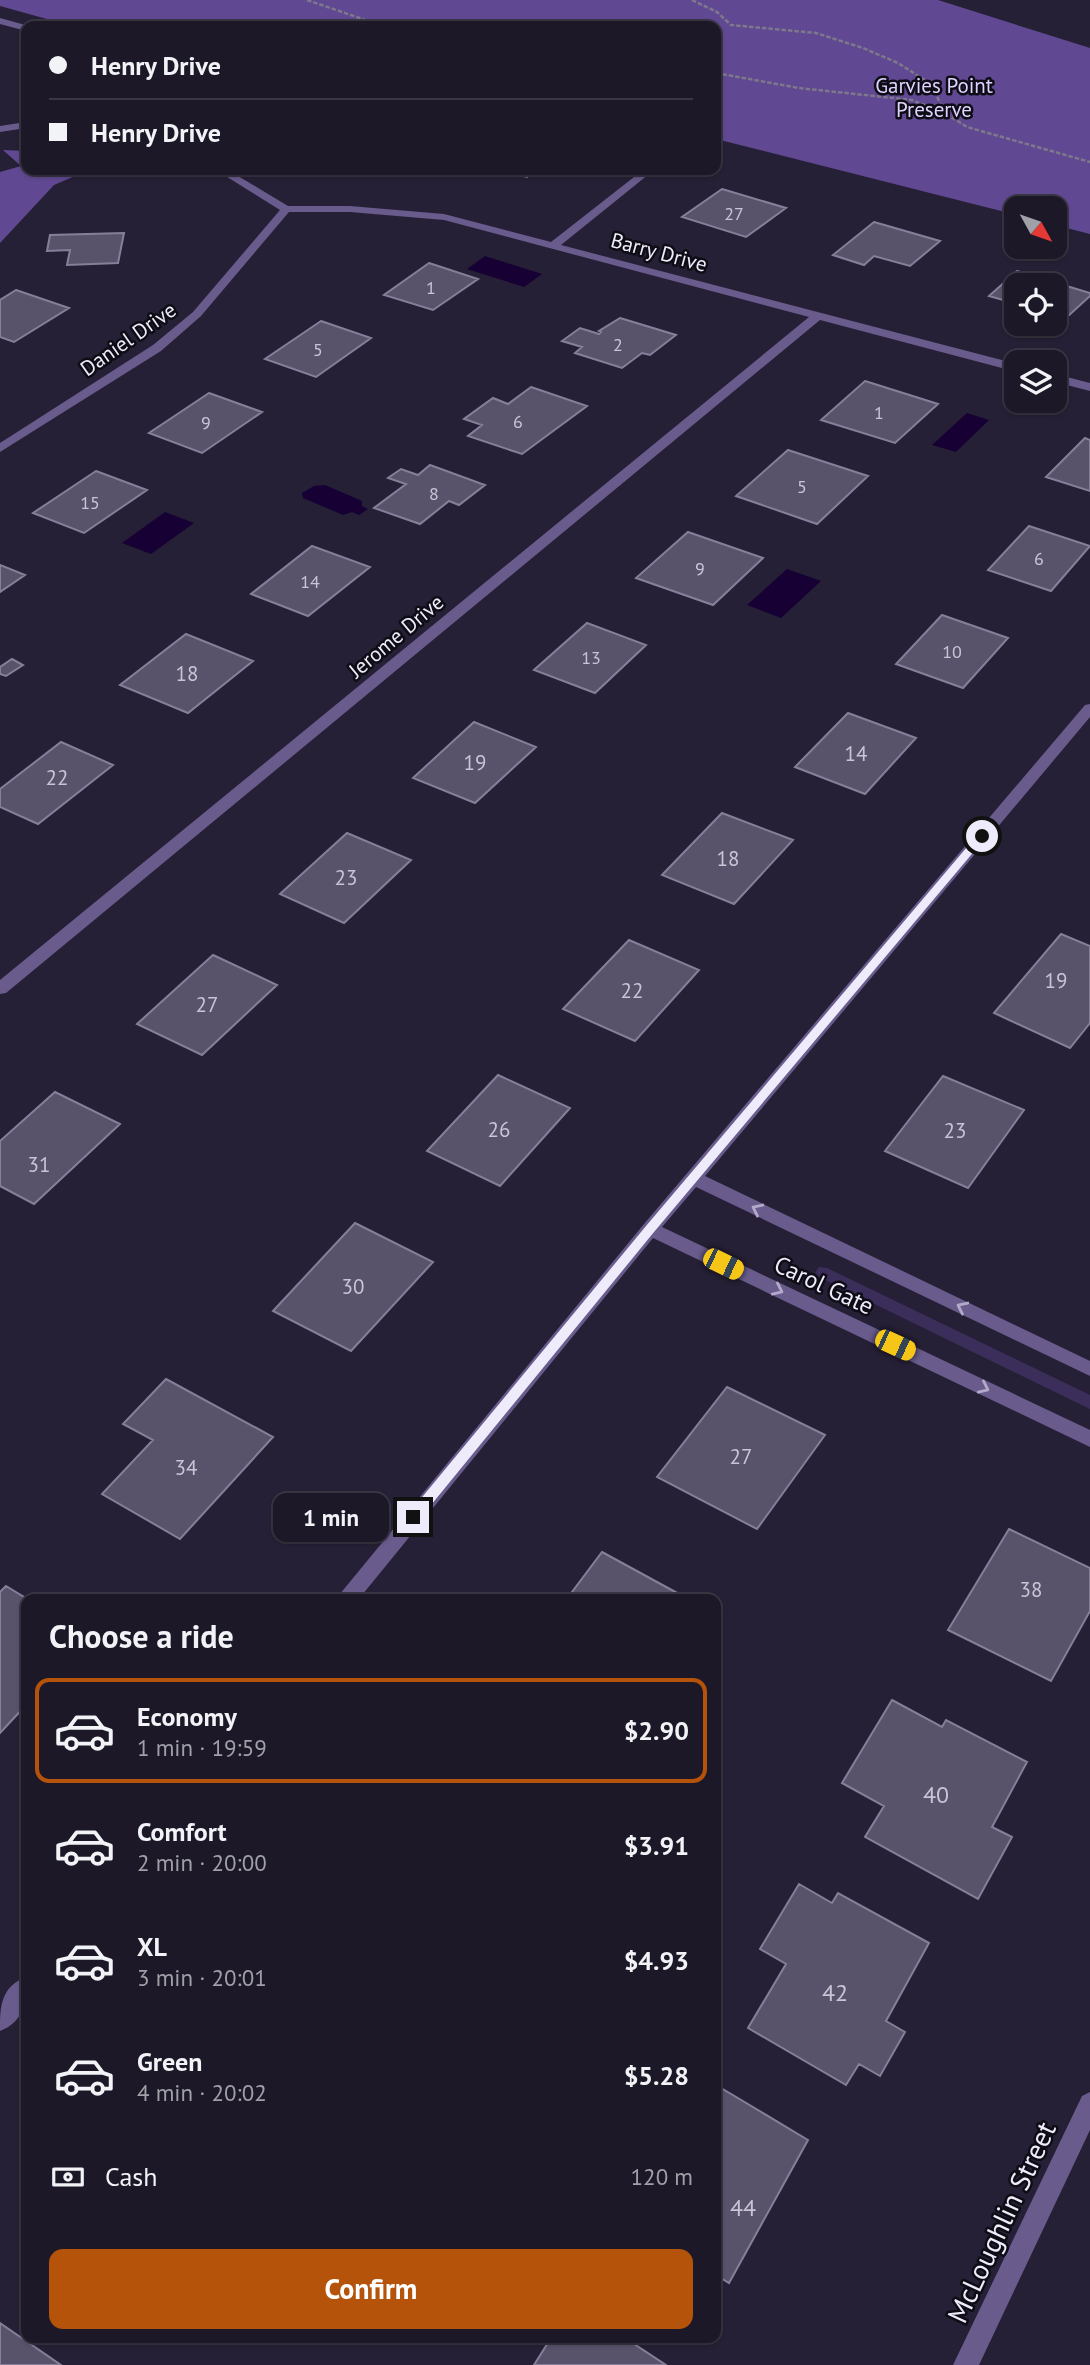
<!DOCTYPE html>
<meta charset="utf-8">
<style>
:root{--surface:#1c1828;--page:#292534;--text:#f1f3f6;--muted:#a0a0a8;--line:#3a3745;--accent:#b45309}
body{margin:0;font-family:"PT Sans",sans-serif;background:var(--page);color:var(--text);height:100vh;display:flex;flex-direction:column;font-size:26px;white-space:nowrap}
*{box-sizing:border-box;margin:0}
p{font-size:23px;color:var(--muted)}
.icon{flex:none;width:38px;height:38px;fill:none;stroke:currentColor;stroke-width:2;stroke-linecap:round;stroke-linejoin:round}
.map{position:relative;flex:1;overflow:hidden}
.details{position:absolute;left:21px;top:1594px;width:700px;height:749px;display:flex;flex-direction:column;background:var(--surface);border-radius:14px;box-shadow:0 2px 5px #0004,0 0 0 2px var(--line)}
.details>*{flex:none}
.banner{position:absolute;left:21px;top:21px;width:700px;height:154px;border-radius:14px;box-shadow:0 2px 5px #0004,0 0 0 2px var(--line);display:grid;align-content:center;height:154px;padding:0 28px;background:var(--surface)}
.needle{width:46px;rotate:130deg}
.tools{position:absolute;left:1004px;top:196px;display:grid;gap:14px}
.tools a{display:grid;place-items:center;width:63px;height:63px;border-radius:14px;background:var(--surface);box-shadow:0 2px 5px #0004,0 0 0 2px var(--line);font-size:35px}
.end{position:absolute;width:32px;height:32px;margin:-16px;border:9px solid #eeebfa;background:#111;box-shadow:0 0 0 4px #111}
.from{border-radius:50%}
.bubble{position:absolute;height:49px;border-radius:14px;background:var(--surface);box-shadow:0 2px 5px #0004,0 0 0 2px var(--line);font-size:23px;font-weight:800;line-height:49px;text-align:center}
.car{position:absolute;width:21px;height:42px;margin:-21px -10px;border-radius:9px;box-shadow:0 0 5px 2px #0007;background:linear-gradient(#f5c518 24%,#345 0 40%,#f5c518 0 76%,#345 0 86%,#f5c518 0)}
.banner b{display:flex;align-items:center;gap:24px;height:66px;font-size:26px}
.banner b+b{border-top:2px solid var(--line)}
.banner i{width:18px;height:18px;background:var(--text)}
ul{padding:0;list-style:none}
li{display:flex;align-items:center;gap:21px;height:105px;margin:0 14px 10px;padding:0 14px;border:4px solid transparent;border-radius:14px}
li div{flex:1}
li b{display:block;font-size:26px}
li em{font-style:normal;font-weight:800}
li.active{border-color:var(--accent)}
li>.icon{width:63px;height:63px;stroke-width:1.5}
h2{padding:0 28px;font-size:32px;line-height:84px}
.pay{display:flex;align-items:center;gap:18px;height:77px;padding:0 28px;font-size:26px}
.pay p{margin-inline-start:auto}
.cta{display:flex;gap:14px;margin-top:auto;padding:14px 28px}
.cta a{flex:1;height:80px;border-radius:14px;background:var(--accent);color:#fff;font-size:28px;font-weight:800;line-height:80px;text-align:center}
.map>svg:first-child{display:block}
</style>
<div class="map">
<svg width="1090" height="2365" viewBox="0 0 1090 2365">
<rect width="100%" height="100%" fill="#262036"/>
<path fill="#3c2e5b" d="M819,1267l8,1 263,127v14l-271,-132 -4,-4z"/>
<path fill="#604992" d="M0,0h938l152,48v186l-35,-9v-17h-38v7l-301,-76v-113h-644l-72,-20z
M3,150l23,1v19h63l-35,15 -54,58v-71l21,-6z"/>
<path fill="#170134" d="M485,256l57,18 -18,13 -57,-18z
M967,413l22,7 -33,32 -24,-7z
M325,485l37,16v5l6,3 -9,6 -7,-3 -9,3 -40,-17 -1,-5 12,-7z
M165,512l29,11 -43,31 -29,-11z
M787,569l34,12 -40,37 -34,-13z"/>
<path fill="#58526b" stroke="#867f9a" stroke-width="2" d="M502,170h35l-10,7z
M722,189l64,19 -40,29 -64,-20z
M874,222l66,19 -30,25 -36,-10 -10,9 -31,-10z
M124,233l-6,30 -51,2 3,-15 -23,1 3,-16z
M429,263l49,16 -45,31 -49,-15z
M1017,271l73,22v3l-25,23 -10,-3v-31h-38v19l-28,-8z
M16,290l53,18 -55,34 -14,-5v-37z
M620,318l56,17 -26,20 -8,-2 -20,15 -47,-15 7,-6 -20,-6 18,-13 19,6 2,-2 -2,-1z
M321,321l50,17 -55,39 -51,-18z
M865,381l73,23 -43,39 -74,-23z
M531,387l56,19 -65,48 -54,-18 14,-11 -18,-6 29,-21 15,6z
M209,393l53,19 -60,41 -53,-20z
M1085,438l5,2v51l-44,-14z
M788,450l80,26 -51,48 -81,-28z
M430,465l55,20 -26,20 -10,-4 -29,23 -46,-16 32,-24 -18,-6 13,-9 17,6z
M96,471l51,19 -63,43 -51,-20z
M1029,526l61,20 -39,45 -63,-21z
M688,532l75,26 -50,47 -77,-27z
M312,546l58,21 -62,49 -57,-22z
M0,565l25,10 -25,17z
M942,615l66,23 -45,50 -67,-24z
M587,623l59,22 -51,48 -61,-23z
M186,634l67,27 -65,52 -68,-28z
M12,659l11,6 -17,11 -6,-2v-7z
M848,713l68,25 -51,56 -70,-27z
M474,722l62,25 -61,56 -62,-25z
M61,742l52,23 -75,59 -38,-17v-18z
M722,813l71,27 -59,64 -72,-29z
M347,833l64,27 -67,63 -64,-29z
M1061,934l29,12v77l-20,25 -76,-35z
M629,940l70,30 -64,71 -72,-32z
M213,955l64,30 -75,70 -65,-31z
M498,1075l72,33 -70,78 -73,-35z
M943,1076l81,34 -56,78 -83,-37z
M55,1092l65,32 -86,80 -34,-18v-45z
M355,1223l78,39 -82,89 -78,-40z
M166,1379l107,58 -93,102 -78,-45 51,-54 -30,-16z
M727,1387l98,48 -68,94 -100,-52z
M1009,1529l81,39v43l-39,70 -103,-51z
M602,1552l88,48h-124z
M6,1586l23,14h-3v105l-26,28v-141z
M892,1700l50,27 4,-7 81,42 -35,65 20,10 -34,62 -113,-62 19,-31 -42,-23z
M799,1884l33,19 6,-10 91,50 -43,78 19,11 -25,44 -21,-12 -13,21 -98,-57 38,-64 -26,-15z
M716,2085l92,55 -79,143 -13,-8z
M0,2323l61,42h-61z
M551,2338h74l41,27h-132z"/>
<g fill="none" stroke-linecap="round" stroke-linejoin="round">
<path stroke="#7d788b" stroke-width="2.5" stroke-dasharray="4.5 2" stroke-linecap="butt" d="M307,0l76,26
M692,0l25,12 14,13 85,8 47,15 35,15 33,21 14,29 22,14 123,35
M716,73l83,15 113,12 33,13"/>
<path fill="#695b8c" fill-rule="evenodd" d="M0,18l29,8h1h-4v5l-26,-7z
M26,122v6l-26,4v-6z
M216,170h12l60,36h62l94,8 107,28 92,-72h11l-93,75 456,119v8l-197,-52 -814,673 -6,1v-14l809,-663 -365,-97 -94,-8h-61l-88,104 -40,35 -161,101v-9l153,-98 40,-33 87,-102z
M1055,374l35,9v8l-35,-9z
M1090,704v13l-385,459 385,185v15l-394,-189 -34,40 428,203v17l-437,-209 -295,362h-23l309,-376 441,-519z
M26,1977c1,23 -1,44 -26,54 0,-23 0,-44 26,-54z
M1090,2092v38l-111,235h-26l129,-269z"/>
</g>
<defs><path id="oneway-chevron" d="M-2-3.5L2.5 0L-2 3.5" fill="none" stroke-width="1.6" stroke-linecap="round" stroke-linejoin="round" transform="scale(1.75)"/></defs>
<g stroke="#b2aac8">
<use href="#oneway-chevron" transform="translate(757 1209) rotate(-154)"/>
<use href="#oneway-chevron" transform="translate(778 1290) rotate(25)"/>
<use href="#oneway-chevron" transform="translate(962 1307) rotate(-154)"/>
<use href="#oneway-chevron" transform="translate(984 1388) rotate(25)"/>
</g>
<path fill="#eeebfa" d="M978,834l9,2 -333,396 -236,289h-9v-8l237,-287z"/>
<g text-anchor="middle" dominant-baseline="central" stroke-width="5" stroke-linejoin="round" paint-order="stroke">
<g font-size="18" fill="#c8c5d6">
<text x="734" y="213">27</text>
<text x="431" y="287">1</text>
<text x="618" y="344">2</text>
<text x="318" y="349">5</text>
<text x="879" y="412">1</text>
<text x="518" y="421">6</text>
<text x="206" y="422">9</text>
<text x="802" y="486">5</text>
<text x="434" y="493">8</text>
<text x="90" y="502">15</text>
<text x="1039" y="558">6</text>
<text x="700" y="568">9</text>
<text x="310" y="581">14</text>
<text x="952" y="651">10</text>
<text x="591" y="657">13</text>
</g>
<g font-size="21" fill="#dfd4ff" stroke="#0e0c15">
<text x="934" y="85">Garvies Point<tspan x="934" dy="24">Preserve</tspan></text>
</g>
<g font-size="21" fill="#eeebfa" stroke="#0e0c15">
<text transform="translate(659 252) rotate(15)">Barry Drive</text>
<text transform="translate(128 339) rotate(-35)">Daniel Drive</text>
<text transform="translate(396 636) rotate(-40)">Jerome Drive</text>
</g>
<g font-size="21" fill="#c8c5d6">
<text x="187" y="673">18</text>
<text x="856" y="753">14</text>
<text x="475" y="762">19</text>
<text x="57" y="777">22</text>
<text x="728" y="858">18</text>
<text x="346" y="877">23</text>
<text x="1056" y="980">19</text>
<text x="632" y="990">22</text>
<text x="207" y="1004">27</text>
<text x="499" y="1129">26</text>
<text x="955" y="1130">23</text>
<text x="39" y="1164">31</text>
<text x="353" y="1286">30</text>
<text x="741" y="1456">27</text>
<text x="186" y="1467">34</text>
<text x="1031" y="1589">38</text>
</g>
<g font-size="24" fill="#eeebfa" stroke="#0e0c15">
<text transform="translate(824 1285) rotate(25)">Carol Gate</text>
</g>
<g font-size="24" fill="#c8c5d6">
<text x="936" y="1794">40</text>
<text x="835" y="1992">42</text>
<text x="743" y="2207">44</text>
</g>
<g font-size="28" fill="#eeebfa" stroke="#0e0c15">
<text transform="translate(1001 2222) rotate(-65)">McLoughlin Street</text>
</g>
</g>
</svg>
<div class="tools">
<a><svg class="needle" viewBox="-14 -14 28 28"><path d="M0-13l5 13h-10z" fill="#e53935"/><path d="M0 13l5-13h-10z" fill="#a0a0a8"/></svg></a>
<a><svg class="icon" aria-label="locate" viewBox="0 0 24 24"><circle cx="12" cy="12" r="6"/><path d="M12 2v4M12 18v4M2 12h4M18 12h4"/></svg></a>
<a><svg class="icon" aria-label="layers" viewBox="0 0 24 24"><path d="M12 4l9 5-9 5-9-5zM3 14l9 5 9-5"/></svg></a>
</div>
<i class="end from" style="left:982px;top:836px"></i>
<i class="end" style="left:413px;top:1517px"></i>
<div class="bubble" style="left:273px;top:1493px;width:116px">1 min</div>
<i class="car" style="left:723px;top:1264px;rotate:116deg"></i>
<i class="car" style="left:895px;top:1345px;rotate:115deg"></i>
<div class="banner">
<b><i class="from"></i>Henry Drive</b>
<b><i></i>Henry Drive</b>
</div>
<section class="details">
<h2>Choose a ride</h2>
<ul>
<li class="active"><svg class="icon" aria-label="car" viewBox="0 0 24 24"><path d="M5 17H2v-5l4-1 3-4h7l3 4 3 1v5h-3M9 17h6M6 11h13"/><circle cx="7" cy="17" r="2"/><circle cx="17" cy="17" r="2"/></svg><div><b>Economy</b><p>1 min · 19:59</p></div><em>$2.90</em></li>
<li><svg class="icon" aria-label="car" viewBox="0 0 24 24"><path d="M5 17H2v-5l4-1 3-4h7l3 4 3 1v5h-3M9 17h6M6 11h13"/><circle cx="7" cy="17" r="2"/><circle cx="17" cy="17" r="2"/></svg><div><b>Comfort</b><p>2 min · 20:00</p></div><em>$3.91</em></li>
<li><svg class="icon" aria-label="car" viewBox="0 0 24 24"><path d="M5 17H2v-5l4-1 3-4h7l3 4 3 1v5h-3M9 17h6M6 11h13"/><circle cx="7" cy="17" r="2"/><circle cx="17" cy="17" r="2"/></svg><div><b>XL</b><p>3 min · 20:01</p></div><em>$4.93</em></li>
<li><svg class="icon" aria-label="car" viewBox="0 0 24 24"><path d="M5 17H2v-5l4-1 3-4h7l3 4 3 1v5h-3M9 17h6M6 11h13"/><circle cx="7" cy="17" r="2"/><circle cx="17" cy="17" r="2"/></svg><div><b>Green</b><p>4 min · 20:02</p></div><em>$5.28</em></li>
</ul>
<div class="pay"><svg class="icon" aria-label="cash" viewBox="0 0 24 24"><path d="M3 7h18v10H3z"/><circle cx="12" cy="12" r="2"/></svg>Cash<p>120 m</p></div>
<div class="cta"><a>Confirm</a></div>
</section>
</div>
